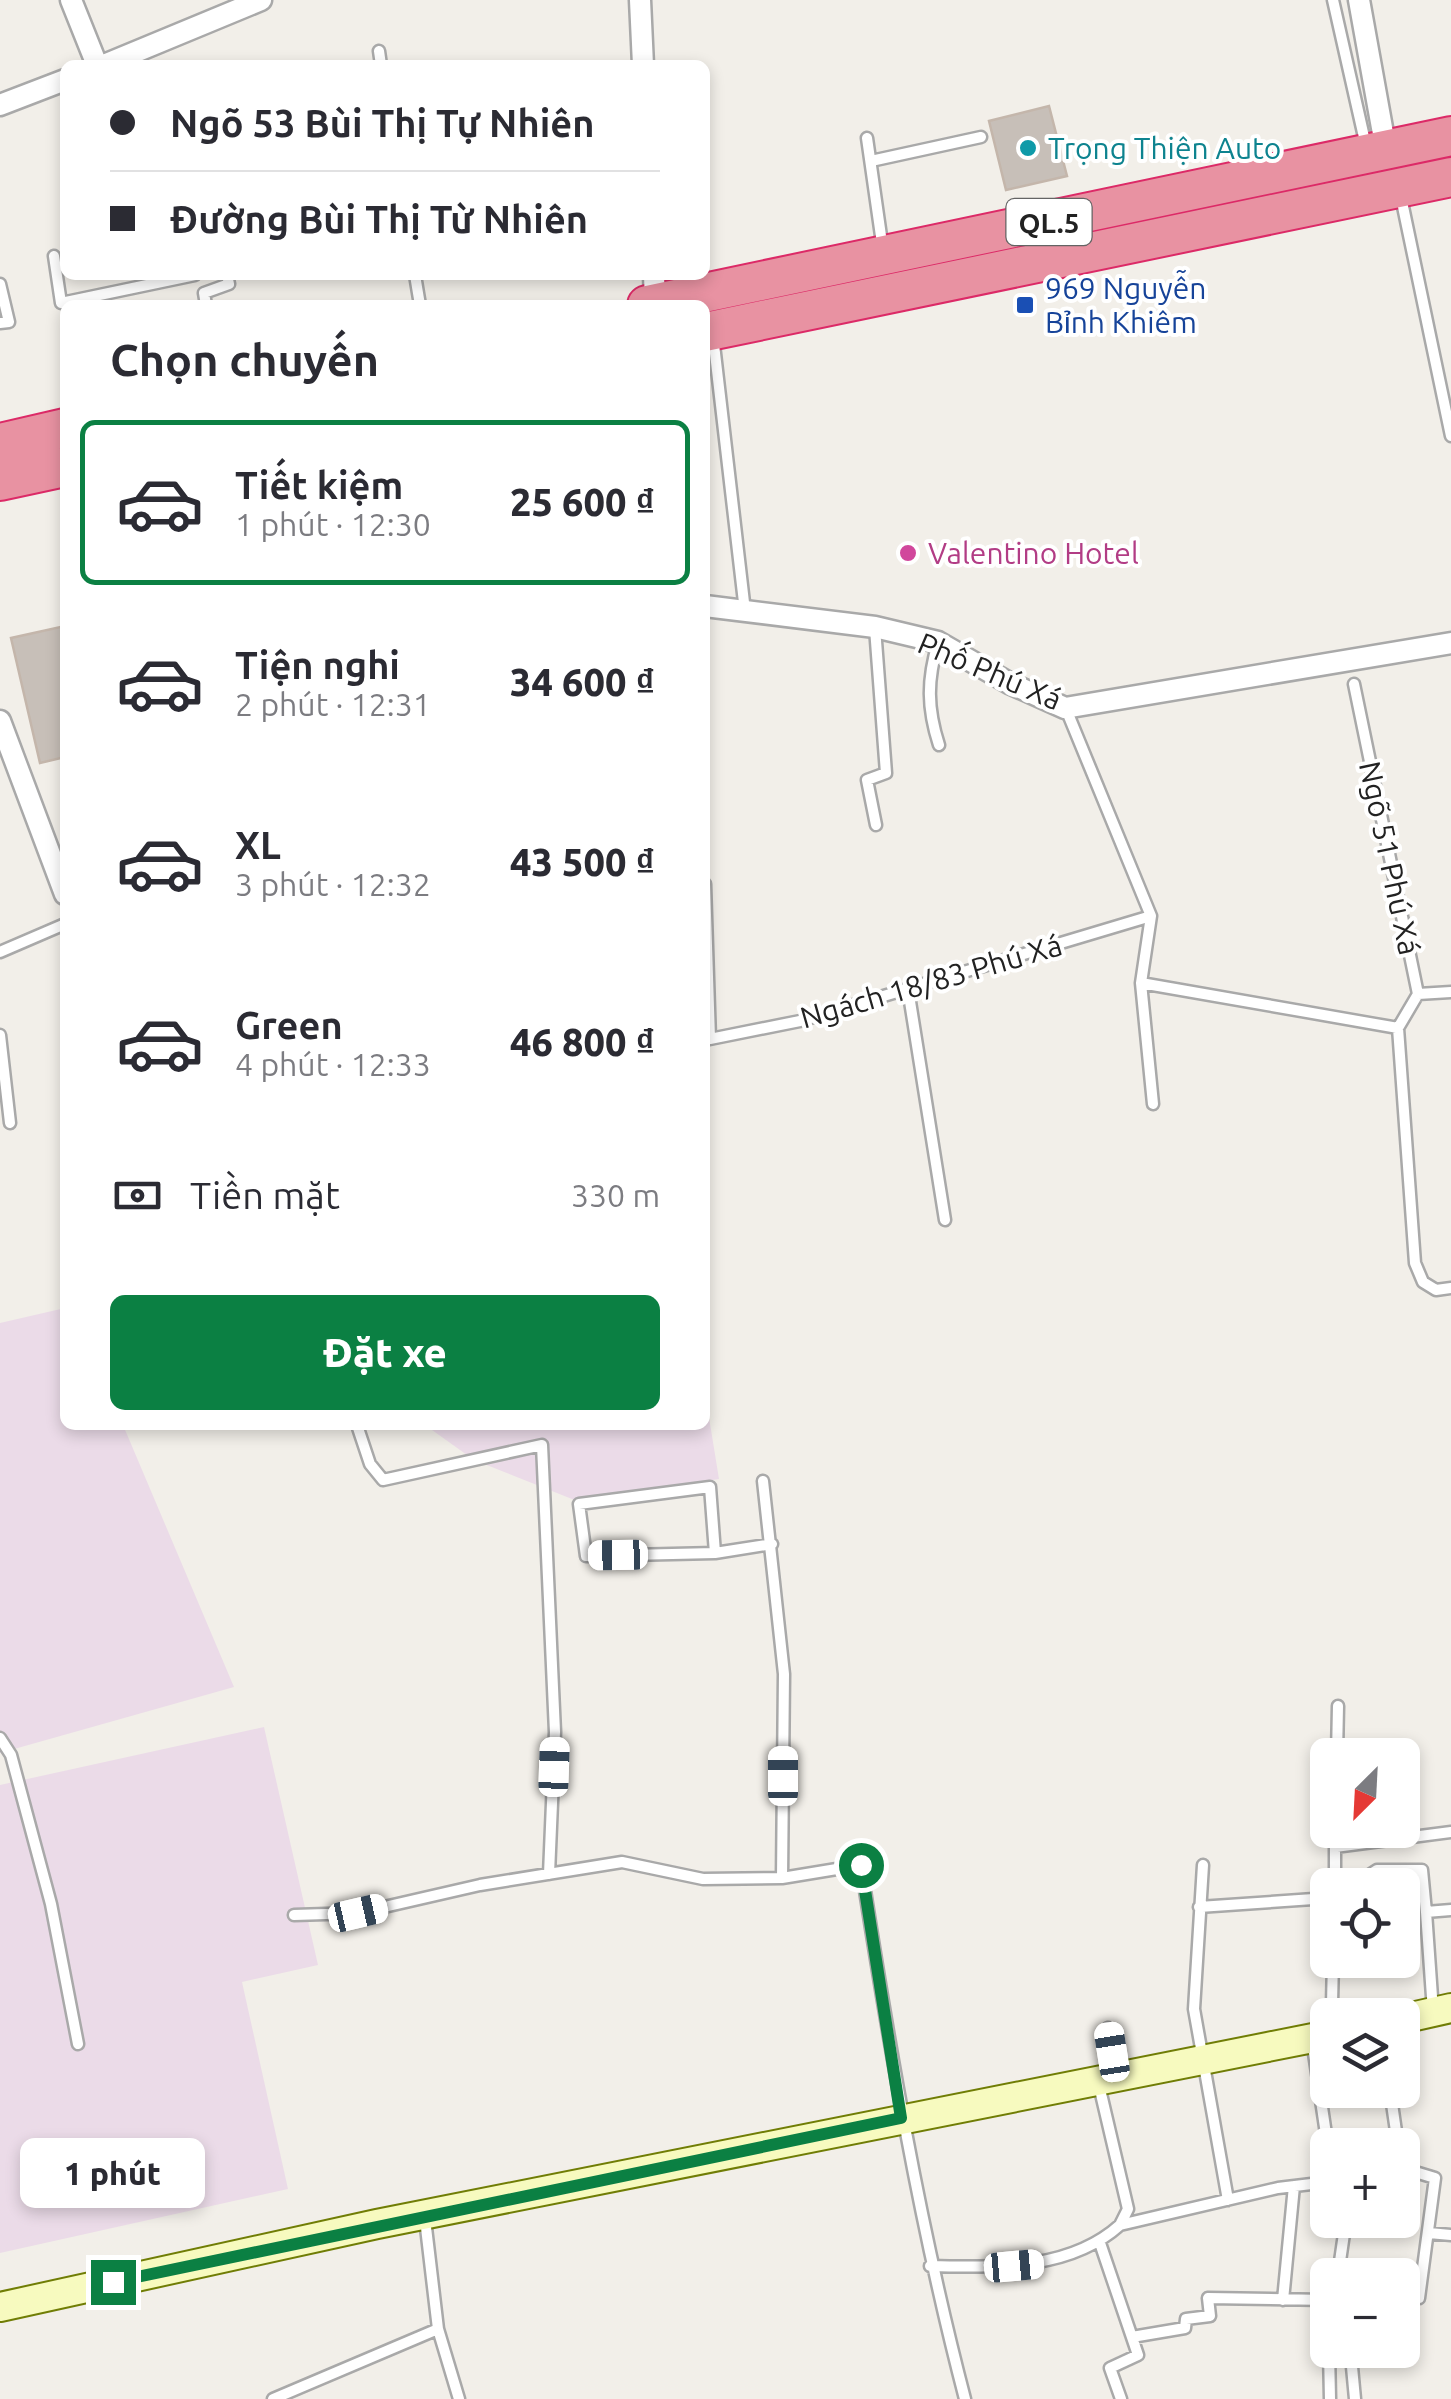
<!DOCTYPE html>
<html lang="vi">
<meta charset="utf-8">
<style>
:root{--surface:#fff;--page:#f7f7f7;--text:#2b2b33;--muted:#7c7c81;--line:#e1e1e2;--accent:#0b8043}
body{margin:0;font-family:Ubuntu,sans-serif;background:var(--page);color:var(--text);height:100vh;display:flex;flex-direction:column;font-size:38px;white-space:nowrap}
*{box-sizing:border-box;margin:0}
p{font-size:32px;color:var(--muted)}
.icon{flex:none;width:55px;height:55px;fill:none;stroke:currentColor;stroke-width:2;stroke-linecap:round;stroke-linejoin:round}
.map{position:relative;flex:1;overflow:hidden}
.drawer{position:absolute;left:60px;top:300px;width:650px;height:1130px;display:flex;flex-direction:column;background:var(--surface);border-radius:15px;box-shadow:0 5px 15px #0003}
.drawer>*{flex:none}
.top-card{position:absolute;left:60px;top:60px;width:650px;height:220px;border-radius:15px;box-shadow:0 5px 15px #0003;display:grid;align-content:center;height:220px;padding:0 50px;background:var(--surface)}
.needle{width:65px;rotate:204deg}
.controls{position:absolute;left:1310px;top:1738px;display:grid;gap:20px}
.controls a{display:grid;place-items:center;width:110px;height:110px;border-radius:15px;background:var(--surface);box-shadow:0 5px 15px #0003;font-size:50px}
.end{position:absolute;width:45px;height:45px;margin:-22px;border:12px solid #0b8043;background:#fff;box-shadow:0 0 0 5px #fff}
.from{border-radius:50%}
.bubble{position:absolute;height:70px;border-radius:15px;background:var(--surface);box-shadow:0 5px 15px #0003;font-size:32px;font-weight:800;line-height:70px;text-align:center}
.car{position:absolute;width:30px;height:60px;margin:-30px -15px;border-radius:12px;box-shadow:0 0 8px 2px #0007;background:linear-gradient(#fff 24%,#345 0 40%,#fff 0 76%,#345 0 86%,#fff 0)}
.top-card b{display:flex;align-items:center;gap:35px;height:95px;font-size:38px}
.top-card b+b{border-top:2px solid var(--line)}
.top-card i{width:25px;height:25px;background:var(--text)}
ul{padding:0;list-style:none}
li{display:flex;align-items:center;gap:30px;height:165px;margin:0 20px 15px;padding:0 30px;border:5px solid transparent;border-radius:15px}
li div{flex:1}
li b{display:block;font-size:38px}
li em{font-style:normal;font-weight:800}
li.selected{border-color:var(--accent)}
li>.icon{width:90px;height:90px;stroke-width:1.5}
h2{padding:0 50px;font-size:45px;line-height:120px}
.pay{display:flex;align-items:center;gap:25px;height:110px;padding:0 50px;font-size:38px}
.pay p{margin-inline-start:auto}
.primary-button{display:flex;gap:20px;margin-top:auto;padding:20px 50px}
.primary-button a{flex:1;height:115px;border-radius:15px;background:var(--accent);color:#fff;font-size:40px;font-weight:800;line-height:115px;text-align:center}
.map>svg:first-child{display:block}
</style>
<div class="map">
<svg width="1451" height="2399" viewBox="0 0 1451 2399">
<rect width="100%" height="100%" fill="#f2efe9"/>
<path fill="#ebdbe8" d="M65,1308v117h58l111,262 -234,66v-430z
M705,1393l14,86 -142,22 -103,-41 -49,-35h280z
M264,1727l54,238 -76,17 46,207 -288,64v-468z"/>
<path fill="#c7bfb8" stroke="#c4b6ab" stroke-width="2.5" d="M1049,106l18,70 -61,14 -17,-69z
M65,626v131l-25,6 -29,-125z"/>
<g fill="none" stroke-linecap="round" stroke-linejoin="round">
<g stroke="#a9a9a9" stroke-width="15">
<path id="lane" d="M1333,0l33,146
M379,51l2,14
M867,138l16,112
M871,161l110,-24
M1401,197l50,239
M54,256l7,47 134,-28
M415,275l5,30
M0,284l9,38 -9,1
M206,305l-2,-12 25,-9 -2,-9
M713,336l32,275
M875,628l11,145 -19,7 9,45
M938,643c-11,37 -11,65 1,102
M1354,684l64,310 -20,34 17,235 8,19 13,8 15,-2
M1066,709l85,207 -10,67 12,121
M705,884l5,155 90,-18 351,-105
M0,952l65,-28
M1141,983l257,45
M908,989l37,231
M1418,994l33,-2
M0,1035l10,88
M357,1425l13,39 13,16 159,-35 13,287 -6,142
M763,1481l21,193 -2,204
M715,1553l-5,-66 -131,17 7,52 129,-3 57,-9
M0,1738l11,17 40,149 27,140
M1337,1755l1,-49
M1335,1847l116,-15
M1203,1865l-9,144 34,191
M1335,1885v-55
M1354,1885l23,-15h45l4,42 25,-2
M1199,1907l129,-9
M1426,1912l7,99
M294,1915l64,-2 122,-28 142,-23 81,17 79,-1 79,-13c28,180 58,358 104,534
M1333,1960l-1,44 4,11
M1108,2028l7,48
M1312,2040l14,94 6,11
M1098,2081l30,128 -8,16
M1390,2090l8,55
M1402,2168l33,10 -16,120h-17
M425,2219l13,110 21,70
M1429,2233l22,2
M1100,2243l38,112 -28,13 11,31
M930,2266c65,1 139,5 190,-41l158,-37 50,-6
M1338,2275l8,-55
M1283,2300l11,-114
M1132,2337l53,-9 1,-9 24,-3 -2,-18 120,2
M1329,2350l1,49
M273,2399l165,-70
M1355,2399l-4,-43 31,-6"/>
</g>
<g stroke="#a9a9a9" stroke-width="25">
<path id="street" d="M71,0l26,65
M640,0l3,65
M1359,0l27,150
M104,65l157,-65
M0,105l65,-25
M654,275l1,28
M705,606l170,21 63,15 71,41 56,25 386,-65
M0,721l65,173"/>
</g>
<g stroke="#707d05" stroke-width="32">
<path id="secondary" d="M1402,2019l49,-11
M0,2307l377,-83 951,-189"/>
</g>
<g stroke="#dc2a67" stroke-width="42">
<path id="highway" d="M647,305l804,-169
M705,332l746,-155
M0,443l65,-15
M0,481l65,-14"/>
</g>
<use href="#lane" stroke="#fff" stroke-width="10"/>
<use href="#street" stroke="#fff" stroke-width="20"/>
<use href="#secondary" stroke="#f7fabf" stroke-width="28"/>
<use href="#highway" stroke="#e892a2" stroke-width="38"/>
</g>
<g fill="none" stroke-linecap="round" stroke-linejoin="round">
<path stroke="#0b8043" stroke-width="12" d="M113,2282l788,-164 -40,-253"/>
</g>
<circle fill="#0f9aa8" stroke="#fff" stroke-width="4" cx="1028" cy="148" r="10"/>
<rect fill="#1a4fb4" stroke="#fff" stroke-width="4" x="1015" y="295" width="20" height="20" rx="5"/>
<circle fill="#d1479c" stroke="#fff" stroke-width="4" cx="908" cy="553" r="10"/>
<g text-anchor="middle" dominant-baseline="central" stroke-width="8" stroke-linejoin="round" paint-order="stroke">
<rect fill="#fff" stroke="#646464" stroke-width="2.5" x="1006.5" y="199" width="85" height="46" rx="8"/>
<g font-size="28" font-weight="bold" fill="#222">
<text x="1049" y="222">QL.5</text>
</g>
<g font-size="30" fill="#0d838f" stroke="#fff" text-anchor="start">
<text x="1048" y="148">Trọng Thiện Auto</text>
</g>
<g font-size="30" fill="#164399" stroke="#fff" text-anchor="start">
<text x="1045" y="288">969 Nguyễn<tspan x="1045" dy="34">Bỉnh Khiêm</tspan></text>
</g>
<g font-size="30" fill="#b23c85" stroke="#fff" text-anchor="start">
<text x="928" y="553">Valentino Hotel</text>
</g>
<g font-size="30" fill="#222" stroke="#fff">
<text transform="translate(990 671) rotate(23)">Phố Phú Xá</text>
<text transform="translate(1390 858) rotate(78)">Ngõ 51 Phú Xá</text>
<text transform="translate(931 981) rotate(-16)">Ngách 18/83 Phú Xá</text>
</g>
</g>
</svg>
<div class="controls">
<a><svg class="needle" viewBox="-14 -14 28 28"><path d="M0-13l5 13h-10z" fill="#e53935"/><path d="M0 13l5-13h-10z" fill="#7c7c81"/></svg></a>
<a><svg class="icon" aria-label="locate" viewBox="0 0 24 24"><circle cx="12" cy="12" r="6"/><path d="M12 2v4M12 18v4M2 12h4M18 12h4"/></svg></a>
<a><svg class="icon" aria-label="layers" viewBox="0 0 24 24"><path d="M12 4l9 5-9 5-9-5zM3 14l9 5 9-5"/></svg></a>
<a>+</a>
<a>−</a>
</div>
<i class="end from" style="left:861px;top:1865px"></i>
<i class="end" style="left:113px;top:2282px"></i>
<div class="bubble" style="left:20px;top:2138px;width:185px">1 phút</div>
<i class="car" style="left:618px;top:1555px;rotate:269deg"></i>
<i class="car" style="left:554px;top:1767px;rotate:2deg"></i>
<i class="car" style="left:783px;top:1776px;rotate:0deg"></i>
<i class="car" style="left:358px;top:1913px;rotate:77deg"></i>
<i class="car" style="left:1112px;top:2052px;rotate:351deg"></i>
<i class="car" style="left:1014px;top:2266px;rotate:85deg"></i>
<div class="top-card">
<b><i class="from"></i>Ngõ 53 Bùi Thị Tự Nhiên</b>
<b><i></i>Đường Bùi Thị Từ Nhiên</b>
</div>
<section class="drawer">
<h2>Chọn chuyến</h2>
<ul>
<li class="selected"><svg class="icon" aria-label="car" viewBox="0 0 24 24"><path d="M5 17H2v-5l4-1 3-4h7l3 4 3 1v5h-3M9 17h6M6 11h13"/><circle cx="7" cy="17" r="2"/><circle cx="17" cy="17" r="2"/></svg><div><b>Tiết kiệm</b><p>1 phút · 12:30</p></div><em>25 600 ₫</em></li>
<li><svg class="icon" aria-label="car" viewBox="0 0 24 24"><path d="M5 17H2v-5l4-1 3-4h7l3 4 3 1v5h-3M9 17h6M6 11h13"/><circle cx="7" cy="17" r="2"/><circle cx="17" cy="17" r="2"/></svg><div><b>Tiện nghi</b><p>2 phút · 12:31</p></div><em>34 600 ₫</em></li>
<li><svg class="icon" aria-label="car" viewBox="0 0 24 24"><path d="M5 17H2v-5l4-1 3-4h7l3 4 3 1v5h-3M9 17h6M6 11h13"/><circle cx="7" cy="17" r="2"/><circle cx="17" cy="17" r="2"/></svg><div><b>XL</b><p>3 phút · 12:32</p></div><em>43 500 ₫</em></li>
<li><svg class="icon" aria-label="car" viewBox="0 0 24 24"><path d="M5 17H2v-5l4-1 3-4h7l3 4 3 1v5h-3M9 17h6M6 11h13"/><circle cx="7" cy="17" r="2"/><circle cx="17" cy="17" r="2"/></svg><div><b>Green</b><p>4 phút · 12:33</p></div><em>46 800 ₫</em></li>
</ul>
<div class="pay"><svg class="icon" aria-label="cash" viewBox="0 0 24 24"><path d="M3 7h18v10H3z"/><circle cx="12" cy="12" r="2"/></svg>Tiền mặt<p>330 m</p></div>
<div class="primary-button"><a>Đặt xe</a></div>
</section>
</div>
